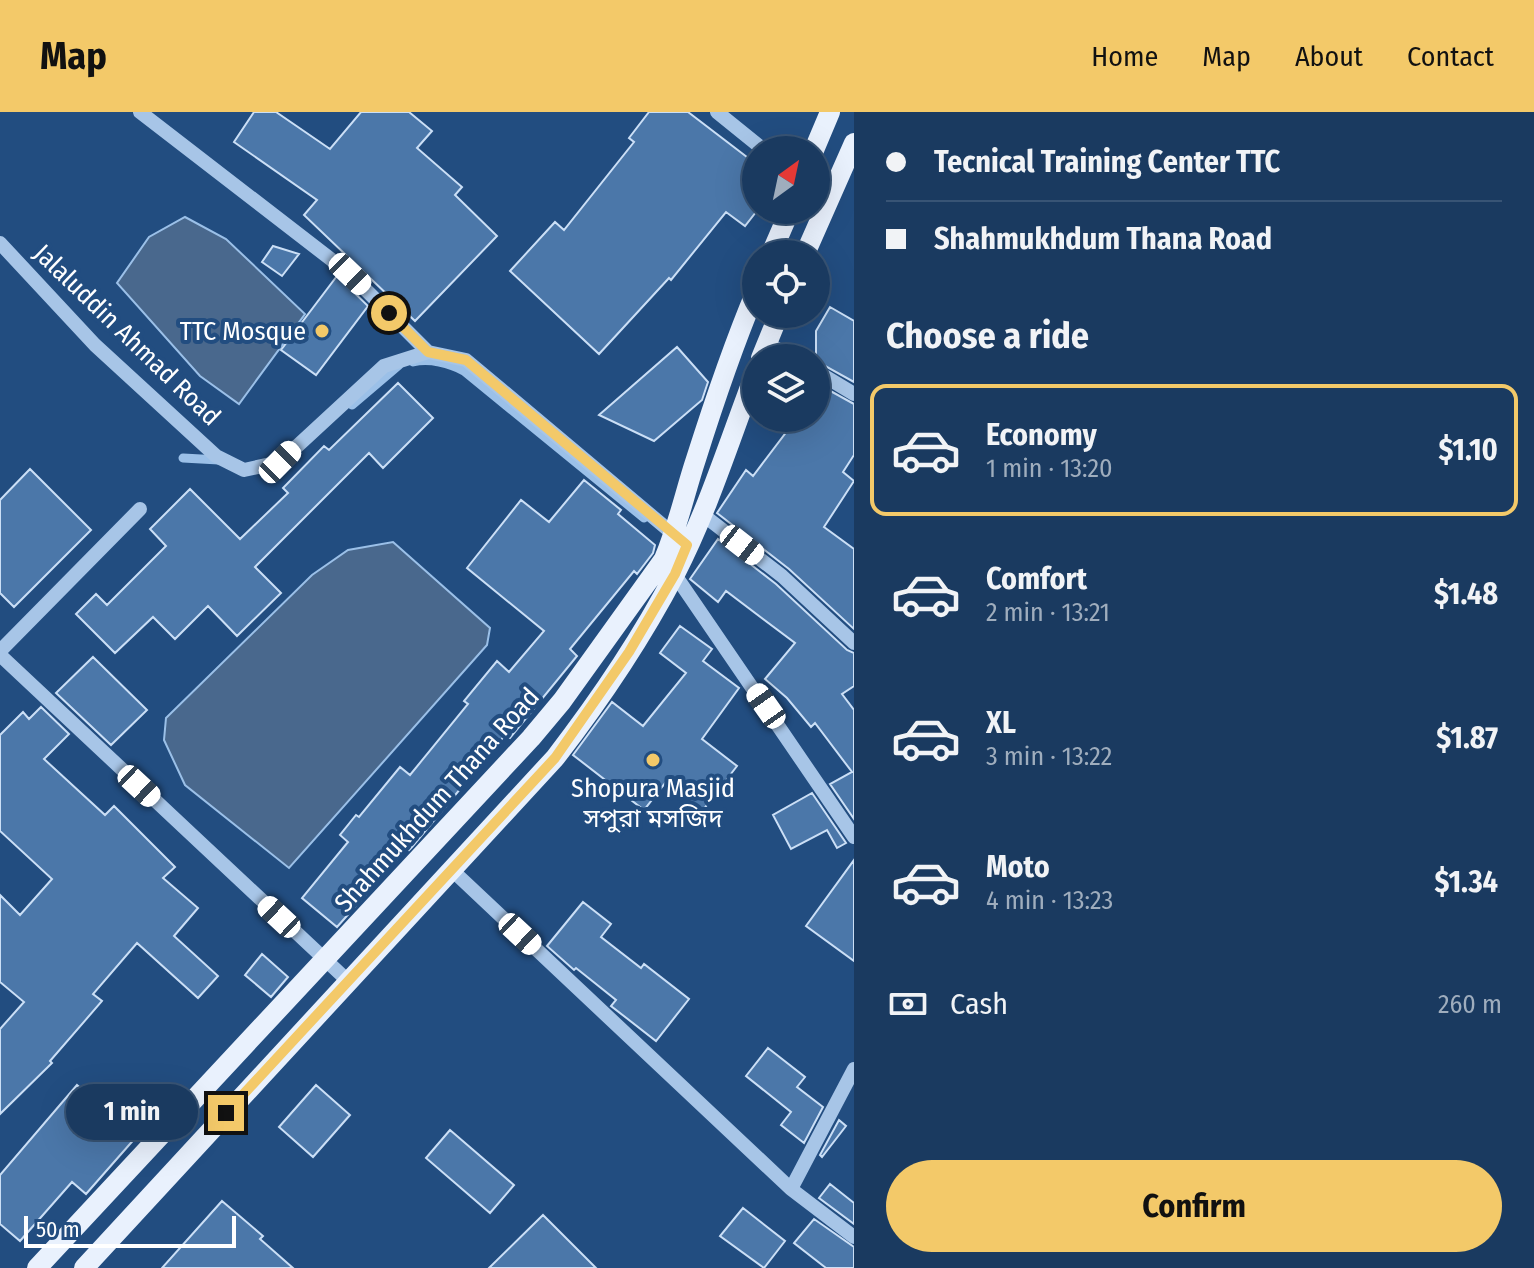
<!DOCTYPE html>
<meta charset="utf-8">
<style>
:root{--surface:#1a3a60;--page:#274569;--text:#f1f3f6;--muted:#9fadbd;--line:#385475;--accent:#f3c969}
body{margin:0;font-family:"Fira Sans Condensed","Noto Sans Bengali",sans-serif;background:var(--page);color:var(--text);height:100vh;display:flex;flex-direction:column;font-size:30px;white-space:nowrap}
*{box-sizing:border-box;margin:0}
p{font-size:26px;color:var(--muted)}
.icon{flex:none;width:44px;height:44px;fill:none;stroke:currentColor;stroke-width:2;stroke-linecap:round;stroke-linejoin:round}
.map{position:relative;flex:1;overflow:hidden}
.panel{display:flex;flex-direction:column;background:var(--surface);width:680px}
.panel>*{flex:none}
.banner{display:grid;align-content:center;height:176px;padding:0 32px;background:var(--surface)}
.needle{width:52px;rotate:33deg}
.buttons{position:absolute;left:742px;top:24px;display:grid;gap:16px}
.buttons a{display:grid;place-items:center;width:88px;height:88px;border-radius:50%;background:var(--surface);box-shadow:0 8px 32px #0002,0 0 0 2px var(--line);font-size:40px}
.scale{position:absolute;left:24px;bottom:20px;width:212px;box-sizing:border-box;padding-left:8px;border:4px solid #fff;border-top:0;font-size:22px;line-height:28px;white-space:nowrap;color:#fff;-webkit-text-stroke:6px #224d80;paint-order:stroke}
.end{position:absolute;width:36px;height:36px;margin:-18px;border:10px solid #f3c969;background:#111;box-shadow:0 0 0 4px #111}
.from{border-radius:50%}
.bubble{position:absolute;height:56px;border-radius:28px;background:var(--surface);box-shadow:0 8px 32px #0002,0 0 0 2px var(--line);font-size:26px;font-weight:700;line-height:56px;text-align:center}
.car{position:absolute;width:24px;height:48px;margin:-24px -12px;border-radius:10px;box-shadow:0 0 6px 2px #0007;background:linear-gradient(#fff 24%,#345 0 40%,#fff 0 76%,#345 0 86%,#fff 0)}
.banner b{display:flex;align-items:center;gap:28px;height:76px;font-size:30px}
.banner b+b{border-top:2px solid var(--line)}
.banner i{width:20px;height:20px;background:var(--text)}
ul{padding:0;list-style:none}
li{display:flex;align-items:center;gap:24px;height:132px;margin:0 16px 12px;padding:0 16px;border:4px solid transparent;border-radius:16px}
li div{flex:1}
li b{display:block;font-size:30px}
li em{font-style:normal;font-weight:700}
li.active{border-color:var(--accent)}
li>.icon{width:72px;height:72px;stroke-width:1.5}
h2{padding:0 32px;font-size:36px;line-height:96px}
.pay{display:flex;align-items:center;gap:20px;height:88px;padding:0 32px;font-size:30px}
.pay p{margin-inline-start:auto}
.cta{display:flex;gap:16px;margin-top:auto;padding:16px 32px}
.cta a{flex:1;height:92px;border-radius:48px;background:var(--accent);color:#111;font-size:32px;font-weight:700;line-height:92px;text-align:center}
header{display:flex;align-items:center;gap:48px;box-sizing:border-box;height:112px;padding:0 40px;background:var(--accent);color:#111}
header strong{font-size:38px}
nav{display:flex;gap:44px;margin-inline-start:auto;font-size:28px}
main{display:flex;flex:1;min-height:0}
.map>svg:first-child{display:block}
</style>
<header>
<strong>Map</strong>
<nav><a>Home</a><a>Map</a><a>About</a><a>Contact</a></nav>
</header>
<main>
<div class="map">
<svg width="854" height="1156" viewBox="0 0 854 1156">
<rect width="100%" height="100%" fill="#224d80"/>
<path fill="#49688d" stroke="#9bc0e8" stroke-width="2" d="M185,105l41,22 79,75 -66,90 -39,-28 -83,-93 32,-46z
M393,430l97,86 -3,17 -198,223 -104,-83 -21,-45 2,-22 146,-143 36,-25z"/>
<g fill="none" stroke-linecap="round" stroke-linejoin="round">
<path stroke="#9bc0e8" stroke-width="9" d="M413,250c16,-4 37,1 51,9l180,147
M352,293l47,-40
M183,346l36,2"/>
</g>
<path fill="#4b77a9" stroke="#cbdff6" stroke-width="2" d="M254,0h22l54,37 31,-37h48l23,19 -15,17 45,39 -7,8 42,41 -82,85 -111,-106 13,-15 -83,-58z
M649,0h39l68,52v48l-11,14 -19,-14 -55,68 -2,-2 -70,76 -89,-83 45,-49 9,8 70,-88 -5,-4z
M273,134l26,8 -17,22 -20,-14z
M337,164l31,30 -52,69 -35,-25z
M830,195l24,14v61l-38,-21v-30z
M677,235l31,35 -6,18 -48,41 -55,-26z
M398,271l35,35 -50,50 -14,-15 -114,114 26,26 -44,43 -29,-30 -33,33 -22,-22 -38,36 -39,-39 20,-20 11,11 59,-59 -16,-17 40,-40 50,50 48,-46 -5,-5 41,-42 5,4z
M816,271l38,21v51l-11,17 11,9 -30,46 30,22v80l-65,-60 -72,-56 29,-43 7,6 44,-58h19z
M30,357l61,61 -77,77 -14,-14v-93z
M584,368l37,30 -3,4 37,31 -2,8 -16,21 -3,-3 -64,78 7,7 -67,82 -5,-3 -93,112 -3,3 -2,-2 -70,79 -35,-29 46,-56 -8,-7 16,-20 3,2 41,-50 10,8 58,-71 -4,-3 33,-40 12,11 35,-41 -77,-63 54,-68 28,22z
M718,427l58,45 71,66 7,3v33l-12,8 12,16v109l-24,-35 22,-12 -37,-49 -4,4 -24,-29 -22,-19 30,-36 -69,-52 -8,11 -28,-23z
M680,514l32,23 -9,12 36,27 -37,51 35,27 -34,44 -37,-28 -22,28 -71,-55 39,-53 31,24 43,-53 -26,-20z
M93,545l54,53 -36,35 -55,-52z
M41,595l28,27 -25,25 61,56 9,-9 61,61 -12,11 35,30 -24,28 44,40 -20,22 -61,-55 -44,51 9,7 -52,60 2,2 -52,51v-85l24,-27 -24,-20v-87l20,20 32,-36 -52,-48v-96l23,-23 6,7z
M812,681l34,50 -9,5 -10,-18 -36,19 -18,-34z
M854,748v101l-48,-35z
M583,790l28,22 -10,13 40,31 3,-4 45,35 -33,42 -45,-35 5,-6 -40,-32 -2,2 -27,-24z
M262,842l26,23 -17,20 -26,-22z
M768,936l37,29 -8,10 26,20 -19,36 -23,-18 10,-13 -45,-36z
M77,973l20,17 7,-8 40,34 -58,66 -14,-12 -52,59 -20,-17v-49z
M316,973l34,30 -37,42 -34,-30z
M839,1008l7,6 -24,31 -2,-2z
M450,1018l64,55 -24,28 -64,-55z
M830,1072l24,19v21l-35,-26z
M222,1089l41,35 -3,3 33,29h-131z
M743,1096l42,33 -21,27 -44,-32z
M543,1103l53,53h-107z
M814,1107l40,28v21h-28l-32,-25z"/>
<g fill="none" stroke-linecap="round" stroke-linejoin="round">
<path stroke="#a7c5e7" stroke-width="14" d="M140,0l210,162 78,78
M717,0l47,38
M0,131l95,102 121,111 28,14 36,-8 104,-96 44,-14 38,8 212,178
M767,231l26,15
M816,259l38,23
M702,402l80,62 72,67
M671,457l183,268
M0,539l140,-142
M0,543l348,326
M452,758l339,319
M854,957l-63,120 63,48"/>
<path stroke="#e9f1fd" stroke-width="20" d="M814,38l16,-38
M771,142l19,-44
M805,142l49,-111
M761,246l18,-44
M37,1156l494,-530 31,-37 102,-142c14,-33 21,-67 32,-100 18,-57 37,-113 60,-168
M84,1156l471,-510c44,-57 86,-119 120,-184 33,-64 55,-135 81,-203"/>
</g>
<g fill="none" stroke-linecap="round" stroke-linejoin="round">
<path stroke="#f3c969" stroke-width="10" d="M226,1001l329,-355 74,-106 46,-78 12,-29 -221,-185 -38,-8 -39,-39"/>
</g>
<g fill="#f3c969" stroke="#224d80" stroke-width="3">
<circle cx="322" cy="219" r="8"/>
<circle cx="653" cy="648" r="8"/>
</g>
<g text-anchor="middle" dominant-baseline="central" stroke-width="8" stroke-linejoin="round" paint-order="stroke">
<g font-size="26" fill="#fff" stroke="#224d80" text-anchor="end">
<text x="306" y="219">TTC Mosque</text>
<text x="653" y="676" text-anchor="middle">Shopura Masjid<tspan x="653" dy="30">সপুরা মসজিদ</tspan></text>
</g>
<g font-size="26" fill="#fff" stroke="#224d80">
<text transform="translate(127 223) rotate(44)">Jalaluddin Ahmad Road</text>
<text transform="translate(437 688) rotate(-48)">Shahmukhdum Thana Road</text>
</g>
</g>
</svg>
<div class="buttons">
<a><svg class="needle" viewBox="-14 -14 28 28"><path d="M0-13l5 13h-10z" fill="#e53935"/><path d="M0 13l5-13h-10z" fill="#9fadbd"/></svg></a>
<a><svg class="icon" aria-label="locate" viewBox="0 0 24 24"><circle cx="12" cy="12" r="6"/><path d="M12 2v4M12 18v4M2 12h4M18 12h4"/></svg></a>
<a><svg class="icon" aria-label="layers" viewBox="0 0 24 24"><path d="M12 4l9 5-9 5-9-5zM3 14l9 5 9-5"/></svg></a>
</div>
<div class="scale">50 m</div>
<i class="end from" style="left:389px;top:201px"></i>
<i class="end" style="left:226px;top:1001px"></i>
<div class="bubble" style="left:66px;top:972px;width:132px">1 min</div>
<i class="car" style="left:350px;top:162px;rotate:134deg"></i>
<i class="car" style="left:280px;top:350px;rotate:45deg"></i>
<i class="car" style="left:742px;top:433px;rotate:128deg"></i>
<i class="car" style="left:766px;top:594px;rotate:325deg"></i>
<i class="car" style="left:139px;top:674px;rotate:133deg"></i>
<i class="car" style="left:279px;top:805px;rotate:313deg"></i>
<i class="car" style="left:520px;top:822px;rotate:133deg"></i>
</div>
<section class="panel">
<div class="banner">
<b><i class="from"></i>Tecnical Training Center TTC</b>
<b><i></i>Shahmukhdum Thana Road</b>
</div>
<h2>Choose a ride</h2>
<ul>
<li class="active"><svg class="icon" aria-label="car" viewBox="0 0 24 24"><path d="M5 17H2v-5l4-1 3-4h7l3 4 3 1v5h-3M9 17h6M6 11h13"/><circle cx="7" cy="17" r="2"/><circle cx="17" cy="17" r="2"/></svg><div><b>Economy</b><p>1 min · 13:20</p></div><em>$1.10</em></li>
<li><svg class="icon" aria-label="car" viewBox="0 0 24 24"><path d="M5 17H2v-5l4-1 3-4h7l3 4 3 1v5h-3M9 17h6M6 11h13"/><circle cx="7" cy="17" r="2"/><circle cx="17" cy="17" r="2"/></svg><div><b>Comfort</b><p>2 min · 13:21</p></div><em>$1.48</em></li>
<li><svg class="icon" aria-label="car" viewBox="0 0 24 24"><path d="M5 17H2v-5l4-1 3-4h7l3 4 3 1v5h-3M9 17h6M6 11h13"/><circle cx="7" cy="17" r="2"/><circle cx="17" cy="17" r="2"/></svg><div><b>XL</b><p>3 min · 13:22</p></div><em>$1.87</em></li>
<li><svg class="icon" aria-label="car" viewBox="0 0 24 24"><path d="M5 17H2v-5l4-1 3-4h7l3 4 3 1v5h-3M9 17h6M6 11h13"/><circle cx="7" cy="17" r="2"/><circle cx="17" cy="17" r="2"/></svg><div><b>Moto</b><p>4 min · 13:23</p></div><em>$1.34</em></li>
</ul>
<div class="pay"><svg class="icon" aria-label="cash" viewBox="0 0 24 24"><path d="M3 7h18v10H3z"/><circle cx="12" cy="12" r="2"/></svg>Cash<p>260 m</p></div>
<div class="cta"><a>Confirm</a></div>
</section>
</main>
